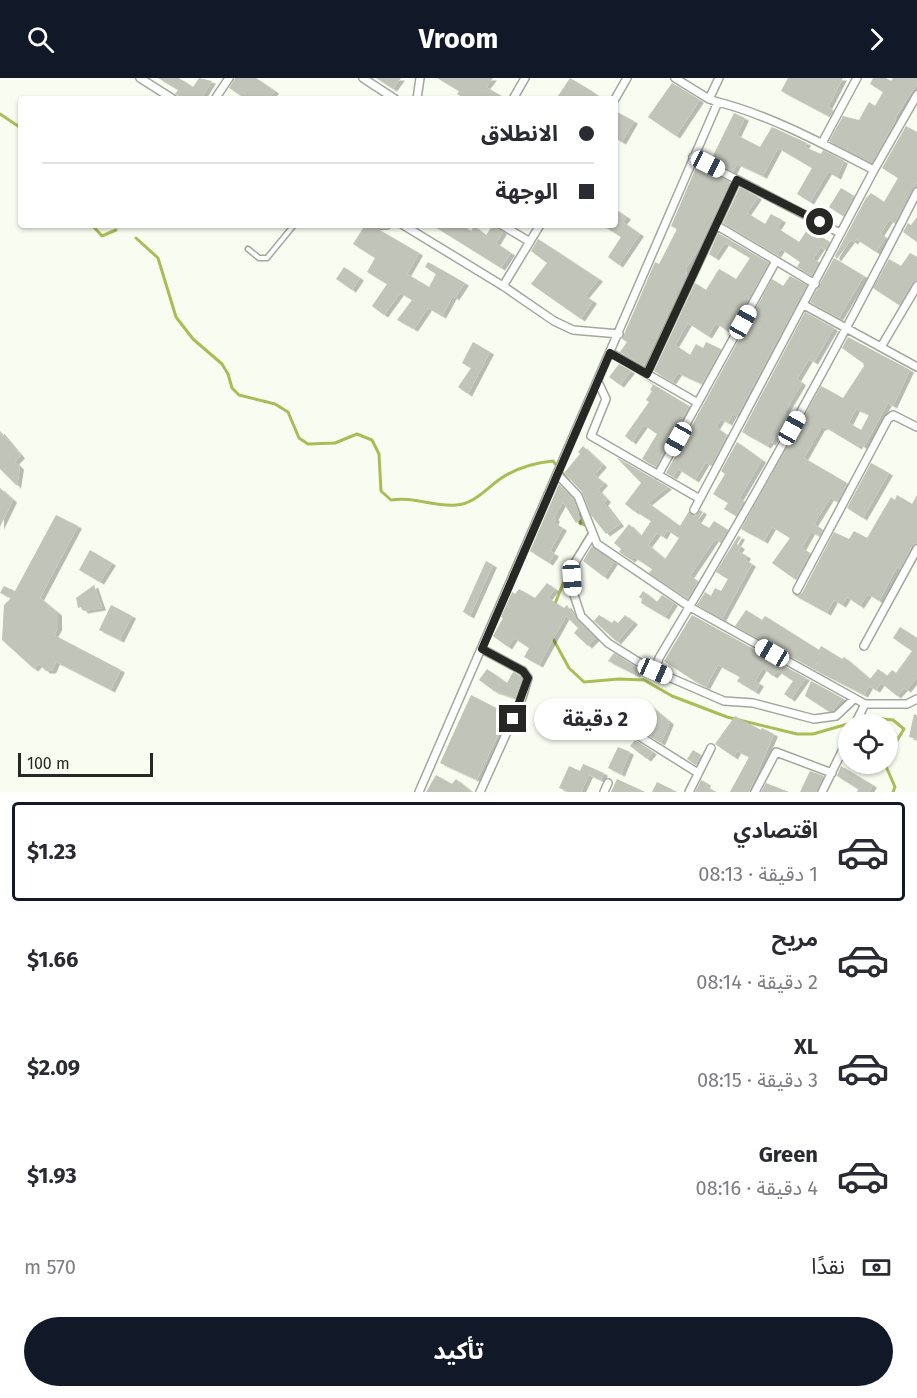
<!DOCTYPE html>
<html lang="ar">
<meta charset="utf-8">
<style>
:root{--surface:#fff;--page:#f2f2f3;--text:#2b2b33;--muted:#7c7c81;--line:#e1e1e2;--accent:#111827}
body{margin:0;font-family:"Fira Sans","Noto Sans Arabic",sans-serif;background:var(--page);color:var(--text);direction:rtl;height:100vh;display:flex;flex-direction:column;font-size:22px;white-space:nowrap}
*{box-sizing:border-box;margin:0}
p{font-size:20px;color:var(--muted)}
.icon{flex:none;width:33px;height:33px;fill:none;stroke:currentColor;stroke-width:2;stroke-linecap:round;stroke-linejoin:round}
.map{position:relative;height:714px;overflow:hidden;direction:ltr}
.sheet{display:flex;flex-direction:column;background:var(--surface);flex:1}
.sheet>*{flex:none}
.guide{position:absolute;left:18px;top:18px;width:600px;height:132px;border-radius:6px;box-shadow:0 2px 4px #0004;direction:rtl;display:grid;align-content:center;height:132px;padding:0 24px;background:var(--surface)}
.controls{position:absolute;left:838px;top:636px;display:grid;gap:12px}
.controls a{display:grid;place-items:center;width:60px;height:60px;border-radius:50%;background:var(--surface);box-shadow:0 2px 4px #0004;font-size:30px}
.scale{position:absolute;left:18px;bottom:15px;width:135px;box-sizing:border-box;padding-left:6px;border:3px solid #272824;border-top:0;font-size:16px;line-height:21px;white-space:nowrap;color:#272824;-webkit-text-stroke:4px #f9fdf1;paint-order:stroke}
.end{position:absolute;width:27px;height:27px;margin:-14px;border:8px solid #272824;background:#fff;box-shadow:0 0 0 3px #fff}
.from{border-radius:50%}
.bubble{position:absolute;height:42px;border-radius:21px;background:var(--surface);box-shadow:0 2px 4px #0004;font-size:20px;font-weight:700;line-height:42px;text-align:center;direction:rtl}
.car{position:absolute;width:18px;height:36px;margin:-18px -9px;border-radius:8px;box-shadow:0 0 4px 2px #0007;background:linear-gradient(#fff 24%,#345 0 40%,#fff 0 76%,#345 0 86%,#fff 0)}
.guide b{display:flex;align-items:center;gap:21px;height:57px;font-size:22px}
.guide b+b{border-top:2px solid var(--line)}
.guide i{width:15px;height:15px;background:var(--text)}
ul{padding:10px 0 0;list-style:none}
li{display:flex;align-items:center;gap:18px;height:99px;margin:0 12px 9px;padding:0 12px;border:3px solid transparent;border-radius:6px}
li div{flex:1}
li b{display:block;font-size:22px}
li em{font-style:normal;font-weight:700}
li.active{border-color:var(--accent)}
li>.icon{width:54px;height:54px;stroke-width:1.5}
.pay{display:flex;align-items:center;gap:15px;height:66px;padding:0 24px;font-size:22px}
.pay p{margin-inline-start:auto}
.button{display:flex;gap:12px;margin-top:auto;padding:12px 24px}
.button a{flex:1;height:69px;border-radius:36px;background:var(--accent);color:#fff;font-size:24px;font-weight:700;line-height:69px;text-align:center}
header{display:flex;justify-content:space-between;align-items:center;height:78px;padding:0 24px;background:var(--accent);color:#fff;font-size:27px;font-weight:700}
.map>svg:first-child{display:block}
</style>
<header><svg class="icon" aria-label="forward" viewBox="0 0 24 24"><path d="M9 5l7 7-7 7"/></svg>Vroom<svg class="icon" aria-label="search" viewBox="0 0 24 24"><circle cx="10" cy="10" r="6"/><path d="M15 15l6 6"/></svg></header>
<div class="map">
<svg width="917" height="714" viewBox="0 0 917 714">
<defs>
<filter id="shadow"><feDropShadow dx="4" dy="2.5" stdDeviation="0" flood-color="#0004"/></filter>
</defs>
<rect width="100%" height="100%" fill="#f9fdf1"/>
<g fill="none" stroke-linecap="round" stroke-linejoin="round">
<path stroke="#a9bd57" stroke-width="3" d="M0,36l21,14
M92,147l10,11 14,-6
M136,160l22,20 18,59 17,22 29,25 6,10 4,14 7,7 36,9 13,8 11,26 9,6 27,-1 22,-9 15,6 7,14 2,37 10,9c22,-4 43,7 65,5 18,-1 31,-17 44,-26 16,-11 34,-16 53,-18l25,32
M581,433l-1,12 7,3
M554,528l19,-47 17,-28
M551,557l18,33 15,14 35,-3 25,1 28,16 55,21 70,17h16l38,-11 5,-7 37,4 11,9 -16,26
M885,686l10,23 -2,5"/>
</g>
<path fill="#c1c4b9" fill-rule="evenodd" filter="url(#shadow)" d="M158,0h21l14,9 6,-9 13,3 -11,18h-18l-8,-5 3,-4z
M235,0h21l19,13 -6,8h-23l-17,-11z
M376,0h25l-8,11z
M437,0h56l-7,9 21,12h-41l-9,-5 2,-3z
M570,0l20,12 13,9h-47z
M788,0h55l-15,29 5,3 -3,7 -49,-26z
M873,0h13l5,3 2,-3h24v6l-23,35 2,1 -24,43 -43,-22 14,-25 16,4 10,-18 6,4 8,-14 -13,-8z
M672,5l28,17 -24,36 -28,-19z
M615,33l19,10 -12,21 -7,-4z
M734,35l11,5 -8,17 23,12 12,-20 35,16 -2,4 16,7 2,-4 21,11 -7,16 -9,-5 -18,30 -13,-8 15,-26 -34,-20 -15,28 -26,-12 -4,8 -22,-12z
M906,48l11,6v50l-22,41 -6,-3 -9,14 6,3 -10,15 -20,-13 -2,3 -3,-2 -14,19 -2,-3 31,-58 5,-5 13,9 14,-24 -16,-10z
M697,87l33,17 -31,66 -12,19 -1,10 -42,89 -24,-14 7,-10 -5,-3 33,-77 4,2 18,-35 -6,-3z
M740,109l18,10 -11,16 18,11 6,-10 11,6 -5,8 22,14 9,-13 22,13 -5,8 -4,-3 -8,12 6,3 -7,14 -15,-9 3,-5 -19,-13 -4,6 -54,-32z
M841,110l13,8 -11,20 -14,-9z
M615,131l12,8 -4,5 17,12 -21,31 -11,-8 13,-20 -19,-12h13z
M917,139v25l-14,-10 5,-9 3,2z
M365,147h6l48,28 -12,21 22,13 7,-13 -11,-7 3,-5 37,21 -10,15 -2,-2 -11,20 -14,-8 -14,21 -17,-9 15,-20 -12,-7 -16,22 -12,-9 15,-22 -20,-12 8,-14 -22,-14z
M432,147h30l9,6 3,-5 12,9 7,-10h3l7,7 -7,11 15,10 -10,15z
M718,155l51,30 -39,70 -14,-10 -8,13 -20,-13 -13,22 15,10 6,-11 7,4 3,-6 15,7 -19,35 -24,-11 -6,9 -18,-11 41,-88 11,7 13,-21 17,10 14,-21 -25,-15 -10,15 -6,-4z
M538,161l61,40 -14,17 8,5 -12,18 -50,-35 16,-21 -16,-12z
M910,175l7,4v23l-5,3 -13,22 -26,-17 16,-29 12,7z
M834,180l30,18 -25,42 -29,-16z
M344,189l16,11 -8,12 -16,-11z
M790,198l17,9 -70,131 -4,-2 -5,9 -7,-4 -5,8 11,8 -16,31 -5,-4 -11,18 -17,-11 -5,8 -7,-4 106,-194 11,7z
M805,234l29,16 -20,34 -5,-3 -12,20 5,4 -18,30 7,4 -4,9 -5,-3 -10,20 -2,-1 -3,4 -25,-14z
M848,259l62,33 -17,36 -5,-3 -24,44 -5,-3 -1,3 -33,-20 -4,1 -17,30 43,25 -9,19 -8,-4 -16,26 9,6 -3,6 -9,-4 -9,16 8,5 -14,27 -24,-17 18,-25 -18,-11 -8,14 -23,-12 80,-143 22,12 21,-32 -1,-3 -21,-15zM856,331l13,6 -8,15 -12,-7z
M473,264l17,10 -22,42 -10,-7 13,-19 -9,-5z
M619,286l12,7 -11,14 -11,-8z
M636,296l53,32 -33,61 -14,-8 15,-25 -13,-9 -12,17 -7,-6 24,-34 -3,-2 6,-9 -2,-1 3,-5z
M0,353l21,25 -6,6 5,5 -3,19 -17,-17z
M737,364l25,18 -23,39 5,2 -8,15 -12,-7 4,-6 -15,-9 12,-20 -4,-3z
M583,368l20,19 -9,10 10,8 -6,7 9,10 -3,3 16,21 -14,10 -15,-19 -9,-23 -18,-19 16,-19 -2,-2z
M616,379l52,30 -20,16 32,23 9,-15 6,5 5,-6 3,2 -6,9 12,7 5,-7 14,9 -7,13 -6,-4 -25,37 8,5 -10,18 -39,-26 3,-4 -18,-12 -3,3 -12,-8 2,-3 -7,-6 15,-19 12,12 10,-15 -13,-8v-4l-3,3 -10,-8 16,-21zM667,452l12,8 -14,21 -17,-14 9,-12 6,4z
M871,385l18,10 -26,45 -16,-10z
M559,406l14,15 8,20 -5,4 -13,-21 -9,16 2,1 -2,4 9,5 -13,23 5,3 -6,9 -19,-12z
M0,410l13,12 -13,27z
M897,417l15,9 5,-9v48l-5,3 -12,23 -3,-2 -18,34 -11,-7 -8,12 -13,-9 -5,8 -8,-5 -7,13 -33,-18 8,-2 32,-61 15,7 5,-8 13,7 24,-41 4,3z
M56,437l22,11 -38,72 18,15v15l-4,7 67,35 -10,20 -55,-28 -4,9h-6l-7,-7 -5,5 -32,-29 2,-35 7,-7 -11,-5 4,-7 11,5z
M738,458l3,1 -4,7 4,3 -3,4 9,5 -2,4 7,4 -30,55 -25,-14 8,-13 6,4 4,-8 6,3 7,-12 -12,-7z
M592,468l22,16 -10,15 -21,-16z
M90,472l22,13 -12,19 -21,-12z
M486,483l7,4 -23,51 -7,-4z
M547,505l8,6 -7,9 16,10 3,-3 10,15 19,18 -8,8 -14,-13 4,-5 -12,-12 -27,49 -15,-8 5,-9 -15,-10 -6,9 -15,-11 10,-18 -2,-1 11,-25 3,2 4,-5 16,9z
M94,507l8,23 -18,3 -3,-4 -3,1 -2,-10z
M643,513l14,11 5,-7 12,8 -9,14 -24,-14 1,-4 -3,-2z
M111,527l21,11 -12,24 -21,-10z
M746,532l16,10 3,-4 54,34 2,-4 21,13 2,-2 26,22 8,-10 9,7 5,-6 4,3 16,-22 -19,-13 7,-11 17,11v39l-10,13 -3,-2 -7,8 -16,-13 -5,7 -7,-4 -5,9 -49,-25 2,-8 -5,6 -77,-42z
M599,537l13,8 2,-3 4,3 7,-8 9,7 -17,20 -23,-21z
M692,537l114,63 -15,21 -7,-5 9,-13 -15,-10 -5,5 -10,-8 -8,13 5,3 -5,8 -18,-11 3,-4 -22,-12 -12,22 -10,-5 -32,-21z
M614,575l25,16 -3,6 -28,-14z
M487,591l20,14 6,-11 6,3 3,4 -7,19 -21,-7 -15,-11z
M811,603l31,17 -9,13h-5l-23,-15z
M471,617l37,19 -31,66 -37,-17z
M645,623l25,21 -9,21 -31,-19z
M914,636l3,1v24l-8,-2z
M735,638l26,14 1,-2 12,6 -25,58h-19l19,-35 -12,-6 -3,6 -19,-13z
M635,662l18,12 -6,7 -17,-13z
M618,669l12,5 -9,22 -13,-6z
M693,672l8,5 -5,10 -9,-6z
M583,686l21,9 -3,7 -12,-5 -8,17h-12l-10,-4 10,-22 11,5z
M841,688l32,19 -4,7h-12l1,-3 -21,-13z
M810,693l14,5 -8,16h-16z
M436,697l16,9 4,-5 16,13h-46z
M617,701l28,13h-34z
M701,702l6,3 -1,3 10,6h-21z
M657,704l20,10h-25z
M766,705l23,9h-28z"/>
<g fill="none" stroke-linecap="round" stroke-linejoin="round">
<g stroke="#a4a79c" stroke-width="7">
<path id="lane" d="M248,171l11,9h8l27,-33"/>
</g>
<g stroke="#a4a79c" stroke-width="10">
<path id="street" d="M140,0l33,21
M363,0l32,21
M675,0l34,21
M215,21l14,-21
M417,21l3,-21
M513,21l12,-21
M615,21l12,-21
M718,24c54,14 107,43 156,68
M822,65l35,-65
M693,79l147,76
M381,147h6
M403,147l100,61 51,35 19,9 46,4
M502,147l28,17
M716,147l99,59
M503,208l37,-61
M804,227l113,62
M881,269l36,-61
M611,275l87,50
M647,295l90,-193
M598,304l8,17 -15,37 109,63
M557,396l21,22 19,48 93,63 175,97h42l10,-5
M658,397l118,-214
M694,432l180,-340 43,-75
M592,457l-16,26 -4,17 1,14 8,24 27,27 40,25 76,33 29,2 61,16 22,-3 18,-17
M797,512l91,-171 5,-4 24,12
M864,568l53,-97
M655,593l4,-13c92,-153 178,-308 258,-466
M596,631l102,64
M855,646l10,-20
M419,714l299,-690 -9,-3 10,-21
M480,714l41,-91 7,-23 -5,-7 -41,-22
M604,714l4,-9
M689,714l22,-44
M755,714l21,-40 56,21
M822,714l27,-55"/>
</g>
<use href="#lane" stroke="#fff" stroke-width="4"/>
<use href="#street" stroke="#fff" stroke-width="7"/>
</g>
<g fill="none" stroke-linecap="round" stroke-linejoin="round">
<path stroke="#272824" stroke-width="8" d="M513,641l15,-41 -5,-7 -41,-22 128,-296 37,21 90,-194 83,42"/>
</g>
</svg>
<div class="controls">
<a><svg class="icon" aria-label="locate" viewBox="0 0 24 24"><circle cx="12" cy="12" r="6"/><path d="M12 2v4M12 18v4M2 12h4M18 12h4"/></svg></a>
</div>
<div class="scale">100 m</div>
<i class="end from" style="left:820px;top:144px"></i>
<i class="end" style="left:513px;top:641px"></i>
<div class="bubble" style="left:534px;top:620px;width:123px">2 دقيقة</div>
<i class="car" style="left:708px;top:86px;rotate:117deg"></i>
<i class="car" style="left:743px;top:244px;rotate:29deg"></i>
<i class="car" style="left:792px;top:350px;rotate:29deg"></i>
<i class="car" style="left:678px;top:361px;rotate:209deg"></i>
<i class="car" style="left:572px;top:500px;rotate:176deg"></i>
<i class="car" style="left:772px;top:575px;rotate:300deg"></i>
<i class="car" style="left:655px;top:593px;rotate:114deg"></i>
<div class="guide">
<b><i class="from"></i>الانطلاق</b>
<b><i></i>الوجهة</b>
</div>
</div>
<section class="sheet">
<ul>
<li class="active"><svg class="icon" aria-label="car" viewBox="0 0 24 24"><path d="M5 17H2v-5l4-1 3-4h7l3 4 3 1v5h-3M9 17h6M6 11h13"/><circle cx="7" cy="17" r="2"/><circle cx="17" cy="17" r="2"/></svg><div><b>اقتصادي</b><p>1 دقيقة · 08:13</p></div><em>$1.23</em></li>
<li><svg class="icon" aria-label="car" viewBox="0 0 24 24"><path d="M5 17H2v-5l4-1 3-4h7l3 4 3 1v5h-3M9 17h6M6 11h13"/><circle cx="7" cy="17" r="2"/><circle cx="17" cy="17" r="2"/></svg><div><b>مريح</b><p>2 دقيقة · 08:14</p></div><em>$1.66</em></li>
<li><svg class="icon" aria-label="car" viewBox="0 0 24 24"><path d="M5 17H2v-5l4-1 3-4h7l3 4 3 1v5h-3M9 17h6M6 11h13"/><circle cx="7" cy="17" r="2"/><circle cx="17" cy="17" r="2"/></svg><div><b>XL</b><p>3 دقيقة · 08:15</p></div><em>$2.09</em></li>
<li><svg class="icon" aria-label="car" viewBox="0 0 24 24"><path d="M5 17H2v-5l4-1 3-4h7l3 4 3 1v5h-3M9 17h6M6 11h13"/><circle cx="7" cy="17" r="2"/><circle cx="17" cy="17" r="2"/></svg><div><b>Green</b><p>4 دقيقة · 08:16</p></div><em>$1.93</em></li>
</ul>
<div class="pay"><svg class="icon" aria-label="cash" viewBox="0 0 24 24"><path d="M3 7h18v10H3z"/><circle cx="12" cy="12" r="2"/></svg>نقدًا<p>570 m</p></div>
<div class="button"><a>تأكيد</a></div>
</section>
